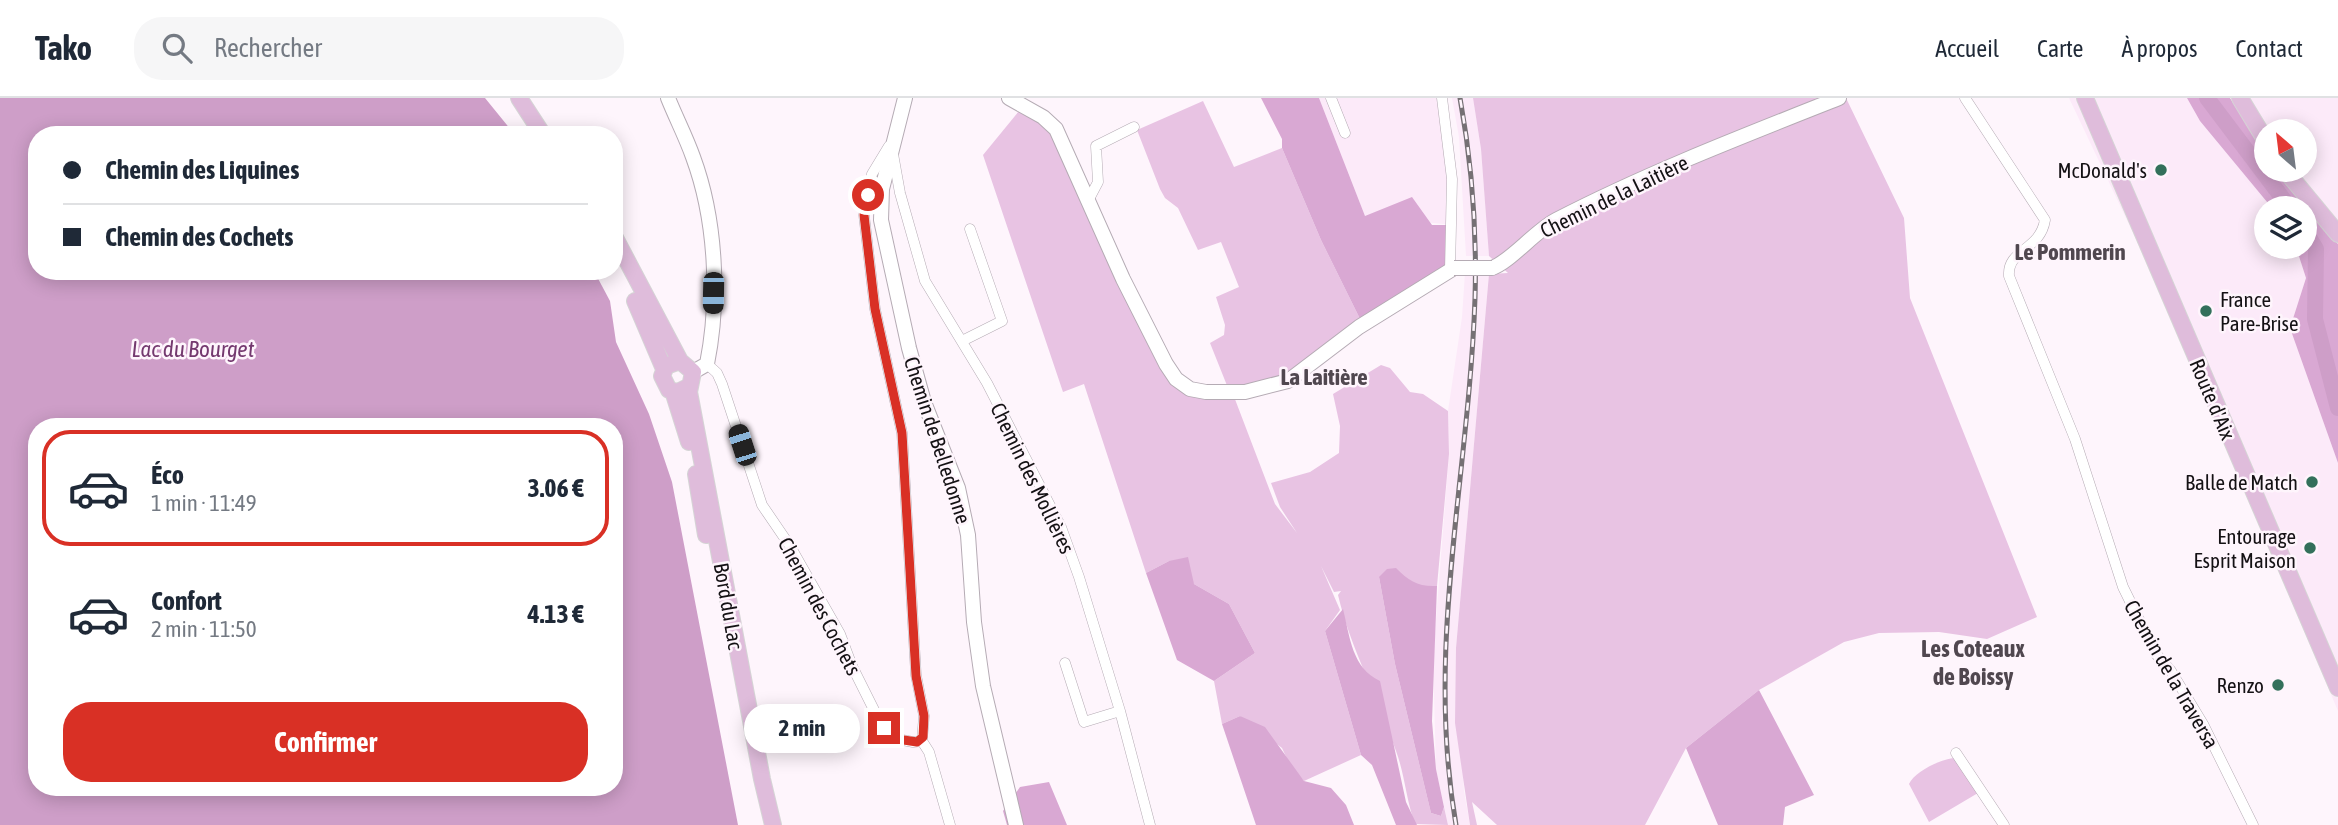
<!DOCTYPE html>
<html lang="fr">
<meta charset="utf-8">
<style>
:root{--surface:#fff;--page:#f6f6f7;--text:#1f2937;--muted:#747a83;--line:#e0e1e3;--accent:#d93025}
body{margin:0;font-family:"Asap Condensed",sans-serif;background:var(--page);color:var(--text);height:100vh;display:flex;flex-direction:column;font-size:26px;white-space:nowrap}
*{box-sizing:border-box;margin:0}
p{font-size:23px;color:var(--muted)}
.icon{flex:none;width:38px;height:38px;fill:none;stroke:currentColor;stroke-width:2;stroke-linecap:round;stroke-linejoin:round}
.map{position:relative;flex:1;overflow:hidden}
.drawer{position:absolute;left:28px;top:320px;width:595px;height:378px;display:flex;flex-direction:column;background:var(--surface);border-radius:28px;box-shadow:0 4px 18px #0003}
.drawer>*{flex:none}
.hud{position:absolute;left:28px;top:28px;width:595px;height:154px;border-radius:28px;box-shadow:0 4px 18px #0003;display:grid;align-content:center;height:154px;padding:0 35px;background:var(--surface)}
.needle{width:46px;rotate:332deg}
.fabs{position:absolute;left:2254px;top:21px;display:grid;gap:14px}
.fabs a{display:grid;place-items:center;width:63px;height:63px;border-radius:50%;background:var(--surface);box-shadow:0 4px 18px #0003;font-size:35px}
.end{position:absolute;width:32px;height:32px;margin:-16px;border:9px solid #d93025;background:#fff;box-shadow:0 0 0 4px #fff}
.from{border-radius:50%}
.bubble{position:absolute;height:49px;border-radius:24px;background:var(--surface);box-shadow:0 4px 18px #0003;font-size:23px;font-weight:700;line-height:49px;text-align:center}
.car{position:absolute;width:21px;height:42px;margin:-21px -10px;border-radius:9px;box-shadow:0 0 5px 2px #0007;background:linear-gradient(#222 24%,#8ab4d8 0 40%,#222 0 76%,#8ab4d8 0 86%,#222 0)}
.hud b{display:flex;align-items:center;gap:24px;height:66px;font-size:26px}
.hud b+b{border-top:2px solid var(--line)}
.hud i{width:18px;height:18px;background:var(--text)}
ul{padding:12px 0 0;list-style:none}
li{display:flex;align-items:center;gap:21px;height:116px;margin:0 14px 10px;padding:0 21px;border:4px solid transparent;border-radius:28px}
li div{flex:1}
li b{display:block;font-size:26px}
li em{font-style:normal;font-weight:700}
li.current{border-color:var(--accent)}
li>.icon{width:63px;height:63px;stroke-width:1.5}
.primary-button{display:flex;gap:14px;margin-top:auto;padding:14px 35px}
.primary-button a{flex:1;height:80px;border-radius:28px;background:var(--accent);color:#fff;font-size:28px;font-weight:700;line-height:80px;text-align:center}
header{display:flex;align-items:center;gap:42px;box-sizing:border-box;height:98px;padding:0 35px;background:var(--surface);border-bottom:2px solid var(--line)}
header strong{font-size:33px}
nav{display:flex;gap:38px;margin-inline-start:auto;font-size:24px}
.search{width:490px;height:63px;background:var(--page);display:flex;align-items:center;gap:18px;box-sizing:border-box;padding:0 24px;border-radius:28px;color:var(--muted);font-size:26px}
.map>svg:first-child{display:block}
</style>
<header>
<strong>Tako</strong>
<div class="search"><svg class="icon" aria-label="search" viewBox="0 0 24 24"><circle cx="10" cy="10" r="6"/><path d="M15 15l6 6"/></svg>Rechercher</div>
<nav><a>Accueil</a><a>Carte</a><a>À propos</a><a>Contact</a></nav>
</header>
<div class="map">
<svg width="2338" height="727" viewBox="0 0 2338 727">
<rect width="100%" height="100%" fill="#fef5fc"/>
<path fill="#fceaf9" d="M1319,0h122l12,127 -88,-9z
M1452,0h21l8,51 8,107h-23l-7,-119z
M2069,0h118l13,23 72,87h-6v39h30l10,31 -16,50 48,135v248l-186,-438z
M2230,0h108v146l-42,-45 -20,-29h29v-39h-39v24z
M1465,175l24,1 -33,374 8,143 6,34h-22l-12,-56 -3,-111 16,-204 -1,-43 14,-94z"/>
<path fill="#e8c3e3" d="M1473,0h373l58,120 6,80 127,319 -50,22 -48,-7 -60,1 -35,9 -85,48 -73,58 -41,77h-148l-25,-23 5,23h-7l-15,-102 1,-75 33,-374 19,-1 -19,-17 -8,-107z
M1203,3l31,66 48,-19 39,92 42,85 -53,42 -77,27 42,110 22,29 -17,-26 -9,-24 39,-11 29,-19 1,-27 -7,-32 48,-29 9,3 20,24 13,2 25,17 1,43 -12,132 -13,1 -45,-10 16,87 36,149 10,3 3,-9 4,18 -33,-1c-9,-24 -10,-49 -19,-73 -18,-54 -45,-101 -58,-156l3,-4 -7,1 -13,-26 19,44 -15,21 36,124 -57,26 -14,-16 -8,-17 -42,-32 -18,8 -8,-43 41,-28 -26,-49 -35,-20 -25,-23 -23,12 -62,-189 -21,8 -80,-237 40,-49 27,17 123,258 55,7 -18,-45 14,-8 1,-10 -9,-28 23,-10 -18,-45 -23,8 -20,-42 -13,-10 -5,-9 -23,-59z
M1954,660l24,35 -49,29 -20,-38c5,-12 32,-25 45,-26z"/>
<path fill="#d9a8d3" d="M1261,0h58l46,118 47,-19 20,28h21l-3,45 -87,55 -42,-85 -39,-92v-9z
M2187,0h43l36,57v15h10l29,38h-33l-72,-87z
M2305,110l33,36v219l-48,-135 16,-50 -10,-31h9z
M1188,459l6,27 35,20 26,49 -41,28 -37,-21 -31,-87 23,-12z
M1396,470c13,13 22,19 41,18l-5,135 4,48 8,38 -3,9 -10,-3 -36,-149 -16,-87 8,-8z
M1343,511c7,28 9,59 37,72l26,121 11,23h-21l-24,-60 -11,-10 -36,-124z
M1759,592l55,105 -29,12 -2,18h-65l-32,-77z
M1240,618l25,11 39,54 27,7 15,17 8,20h-98l-34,-101z
M1049,684l18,43h-60l-4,-14 17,-24z"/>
<path fill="#ce9ec8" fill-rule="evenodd" d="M0,0h485l30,37h-478v136h557l16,30 6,41 33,72 23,68 66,343h-738zM37,329h577v361h-577z"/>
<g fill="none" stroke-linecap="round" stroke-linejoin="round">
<path stroke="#ce9ec8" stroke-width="16" d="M2207,0l83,110
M2305,133l11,18 -1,70 23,89"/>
<g stroke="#b5abb4" stroke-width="11">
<path id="street" d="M1331,0l14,35
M1442,0l10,81 -2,91
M1965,0l80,122c-5,31 -38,29 -36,56l66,163 48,148 33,67 15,17 32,53 50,101
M889,48l-17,28 -8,41 11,94 27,124 14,242 8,41 -2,25
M893,56l7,39 25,88 62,102 74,144 18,50 41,134 30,114
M1088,103l10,-19 -2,-36 38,-19
M962,243l40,-20 -32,-92
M707,266l10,9 5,11 40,121 28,41 50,88 12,32 28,56 17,17 16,3 9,-1
M1065,565l19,59 36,-11
M922,643l7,11 21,73
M1956,655l48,72"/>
</g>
<g stroke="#b5abb4" stroke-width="16">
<path id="secondary" d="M668,0c8,20 18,39 25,59 23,62 27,142 14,207l-14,8
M905,0l-23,91 -1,31 28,128 15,54 34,86 10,47 6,87 9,64 33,139
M1009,0l34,19 13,12 67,150 43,85 10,15 14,10 16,3h39l43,-11 71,-54 95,-59
M1492,170c18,-6 43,-37 64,-48 91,-47 187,-84 283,-122"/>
</g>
<g stroke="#d5d4d5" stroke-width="18">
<path id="primary" d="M519,0l24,37
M2085,0l253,590
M2240,0l26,43
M2285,72l53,64
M614,138l66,125
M635,203l29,68
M690,288l-12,6 -9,-2 -7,-14 4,-10 14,-5 13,11 -4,20 73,387 11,46
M673,293l16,51
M696,376l10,61"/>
</g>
<use href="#street" stroke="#fff" stroke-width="10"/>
<use href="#secondary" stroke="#fff" stroke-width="14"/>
<use href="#primary" stroke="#dfbcdb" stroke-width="16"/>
<g stroke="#757074" stroke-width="5">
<path id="rail" d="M1456,727c-31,-179 13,-348 19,-527 2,-67 -3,-134 -15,-200"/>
</g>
<use href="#rail" stroke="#fef5fc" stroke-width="2.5" stroke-dasharray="8" stroke-linecap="butt"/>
<g stroke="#b5abb4" stroke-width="16" stroke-linecap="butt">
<path id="secondary-bridge" d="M1454,170h38"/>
</g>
<use href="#secondary-bridge" stroke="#fff" stroke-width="14"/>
</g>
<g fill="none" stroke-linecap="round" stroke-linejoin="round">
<path stroke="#d93025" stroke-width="9" d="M868,97l-4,20 11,94 27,124 14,243 8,40 -1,21 -6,5 -20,-3 -13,-11"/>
</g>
<g fill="#33705b" stroke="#fef5fc" stroke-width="2.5">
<circle cx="2161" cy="72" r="7"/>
<circle cx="2206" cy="213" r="7"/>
<circle cx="2312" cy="384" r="7"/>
<circle cx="2310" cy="450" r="7"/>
<circle cx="2278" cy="587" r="7"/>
</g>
<g text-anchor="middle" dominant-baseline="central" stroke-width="5" stroke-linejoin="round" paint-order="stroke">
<g font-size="21" fill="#141114" stroke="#fef5fc" text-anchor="end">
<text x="2147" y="72">McDonald's</text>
<text x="2220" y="201" text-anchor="start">France<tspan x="2220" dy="24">Pare-Brise</tspan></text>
<text x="2298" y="384">Balle de Match</text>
<text x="2296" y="438">Entourage<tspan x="2296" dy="24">Esprit Maison</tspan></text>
<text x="2264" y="587">Renzo</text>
</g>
<g font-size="21" fill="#141114" stroke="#fef5fc">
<text transform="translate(1614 98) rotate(-26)">Chemin de la Laitière</text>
<text transform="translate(2213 301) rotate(67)">Route d'Aix</text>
<text transform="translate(938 342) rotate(72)">Chemin de Belledonne</text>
<text transform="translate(1033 380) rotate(64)">Chemin des Mollières</text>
<text transform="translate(729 508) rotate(80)">Bord du Lac</text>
<text transform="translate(820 508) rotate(62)">Chemin des Cochets</text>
<text transform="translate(2172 576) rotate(60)">Chemin de la Traversa</text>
</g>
<g font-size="23" font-weight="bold" fill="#50474f" stroke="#fef5fc">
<text x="2070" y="154">Le Pommerin</text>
<text x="1324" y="279">La Laitière</text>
</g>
<g font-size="23" font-style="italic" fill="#74396f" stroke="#fef5fc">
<text x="193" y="251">Lac du Bourget</text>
</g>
<g font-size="24" font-weight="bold" fill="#50474f" stroke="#fef5fc">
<text x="1973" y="550">Les Coteaux<tspan x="1973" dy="28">de Boissy</tspan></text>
</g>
</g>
</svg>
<div class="fabs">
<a><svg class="needle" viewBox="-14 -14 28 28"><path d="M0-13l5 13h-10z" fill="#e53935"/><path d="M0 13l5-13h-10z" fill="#747a83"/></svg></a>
<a><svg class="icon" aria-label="layers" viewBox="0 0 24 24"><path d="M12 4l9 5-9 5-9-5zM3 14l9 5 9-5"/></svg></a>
</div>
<i class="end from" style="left:868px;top:97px"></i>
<i class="end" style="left:884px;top:630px"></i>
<div class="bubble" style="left:744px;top:606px;width:116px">2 min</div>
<i class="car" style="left:713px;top:195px;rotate:181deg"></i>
<i class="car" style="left:742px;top:347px;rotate:342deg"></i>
<div class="hud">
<b><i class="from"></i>Chemin des Liquines</b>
<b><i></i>Chemin des Cochets</b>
</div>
<section class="drawer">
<ul>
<li class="current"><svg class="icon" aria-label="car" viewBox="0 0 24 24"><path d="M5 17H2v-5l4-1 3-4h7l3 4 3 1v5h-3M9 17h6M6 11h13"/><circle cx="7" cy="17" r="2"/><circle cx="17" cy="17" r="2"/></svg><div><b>Éco</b><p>1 min · 11:49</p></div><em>3.06 €</em></li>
<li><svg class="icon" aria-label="car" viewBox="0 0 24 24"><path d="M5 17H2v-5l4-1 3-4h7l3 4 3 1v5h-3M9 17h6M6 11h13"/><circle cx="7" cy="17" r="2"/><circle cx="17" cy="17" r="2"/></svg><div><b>Confort</b><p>2 min · 11:50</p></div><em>4.13 €</em></li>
</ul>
<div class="primary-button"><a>Confirmer</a></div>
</section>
</div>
